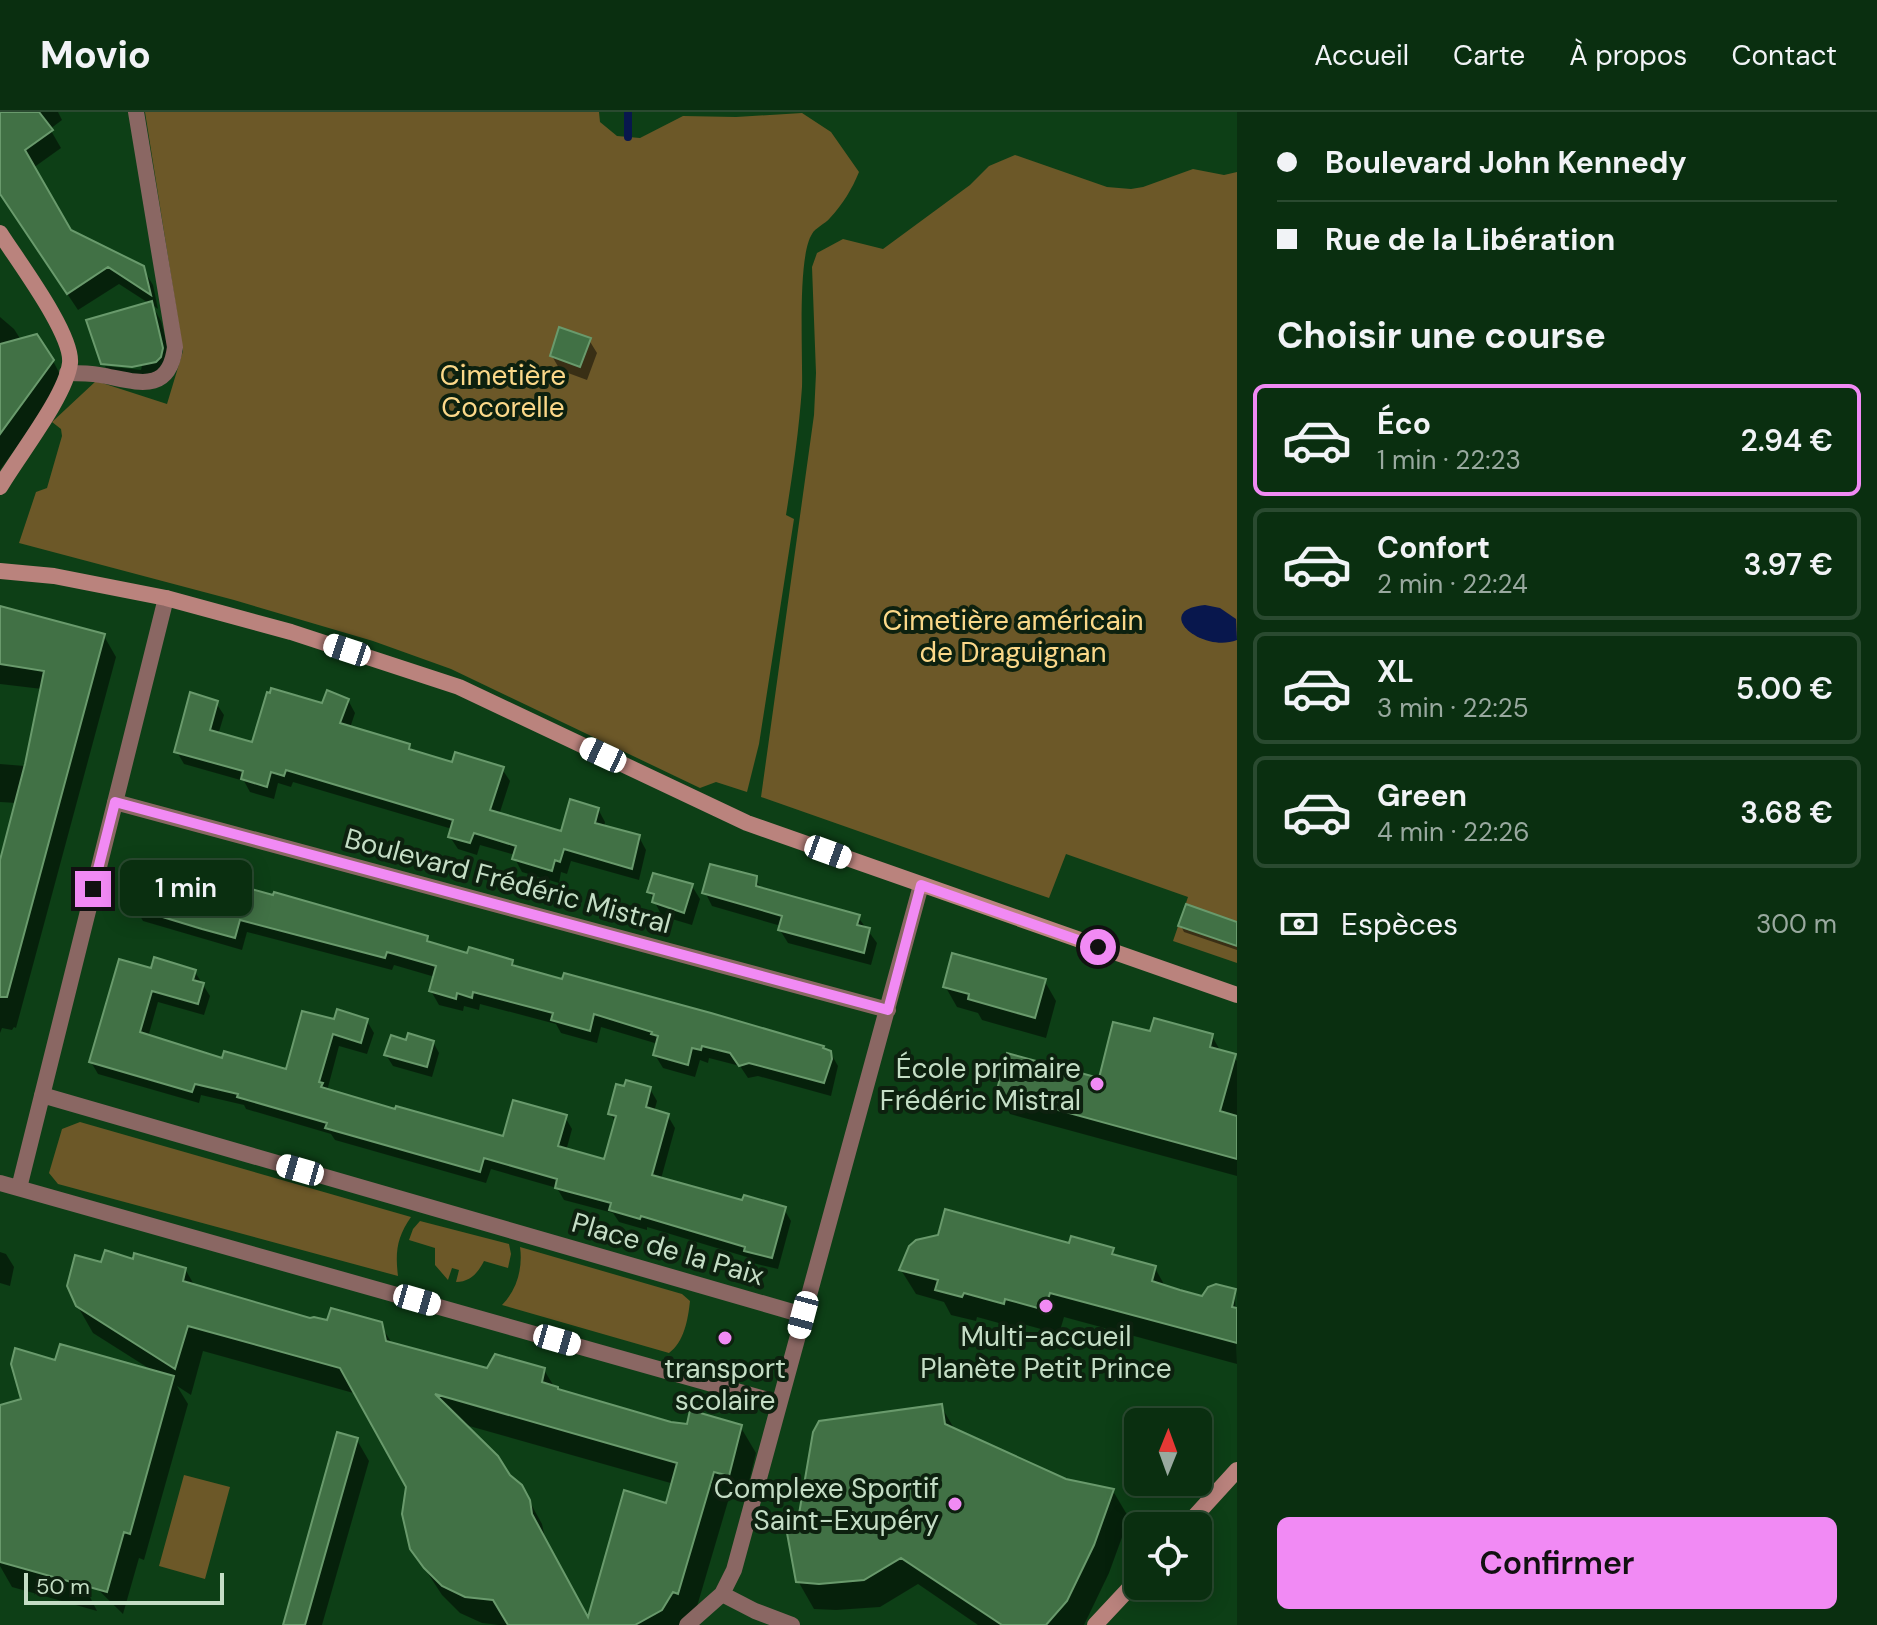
<!DOCTYPE html>
<html lang="fr">
<meta charset="utf-8">
<style>
:root{--surface:#0a2f10;--page:#133719;--text:#f1f3f6;--muted:#99a99f;--line:#2a4a30;--accent:#f18af4}
body{margin:0;font-family:"DM Sans",sans-serif;background:var(--page);color:var(--text);height:100vh;display:flex;flex-direction:column;font-size:30px;white-space:nowrap}
*{box-sizing:border-box;margin:0}
p{font-size:26px;color:var(--muted)}
.icon{flex:none;width:44px;height:44px;fill:none;stroke:currentColor;stroke-width:2;stroke-linecap:round;stroke-linejoin:round}
.map{position:relative;flex:1;overflow:hidden}
.drawer{display:flex;flex-direction:column;background:var(--surface);width:640px}
.drawer>*{flex:none}
.hud{display:grid;align-content:center;height:176px;padding:0 40px;background:var(--surface)}
.needle{width:52px;rotate:1deg}
.controls{position:absolute;left:1124px;top:1296px;display:grid;gap:16px}
.controls a{display:grid;place-items:center;width:88px;height:88px;border-radius:12px;background:var(--surface);box-shadow:0 4px 20px #0003,0 0 0 2px var(--line);font-size:40px}
.scale{position:absolute;left:24px;bottom:20px;width:200px;box-sizing:border-box;padding-left:8px;border:4px solid #c4ddc5;border-top:0;font-size:22px;line-height:28px;white-space:nowrap;color:#c4ddc5;-webkit-text-stroke:6px #0d210f;paint-order:stroke}
.end{position:absolute;width:36px;height:36px;margin:-18px;border:10px solid #f18af4;background:#111;box-shadow:0 0 0 4px #111}
.from{border-radius:50%}
.bubble{position:absolute;height:56px;border-radius:12px;background:var(--surface);box-shadow:0 4px 20px #0003,0 0 0 2px var(--line);font-size:26px;font-weight:600;line-height:56px;text-align:center}
.car{position:absolute;width:24px;height:48px;margin:-24px -12px;border-radius:10px;box-shadow:0 0 6px 2px #0007;background:linear-gradient(#fff 24%,#345 0 40%,#fff 0 76%,#345 0 86%,#fff 0)}
.hud b{display:flex;align-items:center;gap:28px;height:76px;font-size:30px}
.hud b+b{border-top:2px solid var(--line)}
.hud i{width:20px;height:20px;background:var(--text)}
ul{padding:0;list-style:none}
li{display:flex;align-items:center;gap:24px;height:112px;margin:0 16px 12px;padding:0 24px;border:4px solid var(--line);border-radius:12px}
li div{flex:1}
li b{display:block;font-size:30px}
li em{font-style:normal;font-weight:600}
li.selected{border-color:var(--accent)}
li>.icon{width:72px;height:72px;stroke-width:1.5}
h2{padding:0 40px;font-size:36px;line-height:96px}
.pay{display:flex;align-items:center;gap:20px;height:88px;padding:0 40px;font-size:30px}
.pay p{margin-inline-start:auto}
.button{display:flex;gap:16px;margin-top:auto;padding:16px 40px}
.button a{flex:1;height:92px;border-radius:12px;background:var(--accent);color:#111;font-size:32px;font-weight:600;line-height:92px;text-align:center}
header{display:flex;align-items:center;gap:48px;box-sizing:border-box;height:112px;padding:0 40px;background:var(--surface);border-bottom:2px solid var(--line)}
header strong{font-size:38px}
nav{display:flex;gap:44px;margin-inline-start:auto;font-size:28px}
main{display:flex;flex:1;min-height:0}
.map>svg:first-child{display:block}
</style>
<header>
<strong>Movio</strong>
<nav><a>Accueil</a><a>Carte</a><a>À propos</a><a>Contact</a></nav>
</header>
<main>
<div class="map">
<svg width="1237" height="1513" viewBox="0 0 1237 1513">
<rect width="100%" height="100%" fill="#0d3f16"/>
<path fill="#6c5828" d="M145,0h454l1,10 17,14 23,2 43,-22 53,1 66,-4 29,19 28,40c-7,17 -16,32 -29,46 -5,6 -15,10 -18,16 -15,23 -9,121 -10,153 -3,43 -9,85 -16,128l8,4 -35,225 -12,48 -31,-10 -16,6 -249,-119 -78,-28 -139,-41 -215,-57 17,-51 11,-4 15,-52 -1,-7 -9,-7 44,-41 71,23 16,-53z
M1015,43l92,32 24,2 12,-2 50,-18 31,6 13,-3v791l-64,-22 15,-44 -122,-43 -17,44 -288,-101 53,-382 2,-42 -4,-106 5,-14 26,-14 40,10 87,-64 19,-19z
M80,1010l331,95c-14,20 -16,35 -13,59l-340,-92 -9,-11 13,-44z
M420,1109l89,23 2,10 -3,14 -24,-7c-6,12 -14,21 -28,21l3,-12 -7,-2 -4,12 -13,-15v-17l-26,-8 4,-11z
M520,1135l162,47 8,7c-2,19 -6,41 -21,52l-167,-48c15,-15 21,-37 18,-58z
M184,1363l46,12 -25,92 -46,-13z"/>
<path fill="#08174d" d="M1205,493l15,3 16,11 1,21c-36,14 -86,-30 -32,-35z"/>
<path fill="#0007" fill-rule="evenodd" d="M7,0h51l4,8 -12,9 11,19 -28,20 36,63 73,36 11,18 5,24 -6,-4 9,16 12,47 -59,14 -9,-16 36,4 1,-4 -38,-4v3l-15,-44 61,-17 -31,-20 -41,26 -78,-117v-51z
M0,205l14,12 7,11 32,21 11,21 -64,88z
M589,228l8,13 -10,27 -27,-10 -8,-14z
M0,496l104,28 12,21 -100,371 -2,-1 -2,3 -10,-2 -2,5v-165l17,-65 -17,-1v-38l25,2 17,-77 -42,-5z
M348,588l7,13 -5,15 59,17 4,8 41,12 48,4 8,12 -11,34 63,18 36,-24 7,13 -1,5 35,10 7,13 -7,30 -68,-19 -4,13 -6,-2 -2,11 -37,-11 -7,-13v-4l-35,-10 -3,10 -19,-6 -8,-12 2,-8 -159,-47 -2,5 -13,-4 -4,16 -24,-7 -6,-11 -60,-17 -7,-12 39,-49 8,12 -6,20 35,9 70,-38z
M183,761l3,7 241,57 4,8 37,10 44,6 4,7 314,84 8,14 -7,30 -73,-20 -10,2 -8,-12 -31,-8 -1,5 -8,-3 -5,17 -32,-9 -8,-13 3,-11 -57,-17 -4,16 -36,-10 -5,-9 -76,-20 -1,6 -15,-4 -1,5 -24,-6 -8,-14 4,-14 -41,-12 -2,5 -145,-38 -5,18 -99,-29 -8,-14z
M755,766l7,12 96,27 19,26 -6,22 -83,-22 -8,-13 1,-4 -69,-20 -7,-14z
M692,774l8,13 -8,26 -30,-9 -13,-25z
M1237,812v26l-53,-18 -3,-6z
M152,858l43,2 15,24 -6,19 -46,-13 -10,35 76,23 63,12 49,-51h31l7,12 -7,21 -28,-8 -12,45 177,48 61,-22 7,12 -6,22 39,11 11,-39 -6,-10 40,-24 7,12 -3,11 14,4 7,12 -14,51 83,24 40,6 7,12 -13,48 -25,-6 -3,-5 -103,-31v3l-28,-8 -6,-9 -49,-13 -7,-12 -66,-19 -5,14 -151,-43 -4,-6 -85,-25 -2,-4 -43,-10 -2,8 -101,-29 -7,-12z
M1044,868l12,21 -10,37 -64,-18 -4,-7 -21,-6 -12,-21z
M1152,921l60,3 9,16 13,4 3,5v115l-227,-62 -12,-21 103,-13z
M408,930h25l6,11 -7,24 -39,-11 -7,-11z
M1071,1133l41,5 4,7 39,11 11,20 37,10 32,-7 2,73 -173,-47 -5,17 -40,-11 -2,5 -40,-11 -1,4 -25,-6 -7,-13 -28,-8 -15,-24z
M0,1140l6,2 8,13 -4,19 -10,-3z
M134,1150l51,7 11,19 132,35 52,1 13,21 95,26 56,-1 11,18 116,36 69,2 16,27 -12,49 -15,-4 -36,122 -9,5h-185l-17,-2 -22,-10 -18,-18 -30,-46 -4,-62 -51,-93 -154,-43 -12,44 -14,-9 11,18 -44,156 -5,-2 -16,56 -48,-47 22,44 -85,-24 -12,-21v-159l23,-6 34,-39 96,9 -60,-38 -16,-28 25,-41zM462,1312l212,60 -7,21 -78,117 -43,-79 -4,-19 -21,-38 -13,-10z
M941,1294l14,24 110,51 48,10 16,27 -20,55 -25,52h-106l-60,-41 -38,23 -44,3 -22,-1 -16,-28z
M357,1328l12,21 -47,164h-37z"/>
<g fill="none" stroke-linecap="round" stroke-linejoin="round">
<path stroke="#08174d" stroke-width="8" d="M628,0v25"/>
</g>
<path fill="#417145" stroke="#699a6c" stroke-width="2" fill-rule="evenodd" d="M0,0h39l14,18 -28,20 46,80 73,36 7,29 -43,-28 -41,27 -67,-100z
M152,189l11,47 -2,9 -5,5 -24,5 -31,-3 -15,-44z
M559,215l32,11 -11,29 -30,-11z
M37,222l17,26 -54,74v-90z
M0,494l105,28 -98,363h-7v-137l25,-96 19,-93 -44,-7z
M271,576l51,15 5,-13 22,9 -9,24 70,21 -1,5 43,13 3,-10 49,15 -14,43 71,21 9,-32 29,9 -4,15 45,12 -8,34 -68,-20 -4,13 -5,-2 -3,11 -40,-12 4,-13 -42,-13 -4,10 -22,-6 5,-17 -167,-50 -2,6 -13,-4 -4,15 -26,-8 2,-8 -69,-19 16,-60 28,9 -8,29 42,12 15,-50 3,1z
M146,749l38,11 -1,4 44,12 2,-5 44,12 1,-3 154,44 -1,5 40,12 2,-6 44,13 -1,5 50,14 2,-6 147,40 113,33 -1,2 8,3 1,8 -8,24 -75,-20 -10,3 -9,-13 -28,-7 -1,4 -9,-2 -4,17 -35,-10 5,-19 -7,-2 1,-2 -58,-18 -4,17 -39,-11 2,-7 -80,-21 -1,6 -15,-5 -1,6 -27,-8 7,-25 -49,-14 -2,6 -145,-38 -5,18 -33,-9 -69,-21z
M710,752l47,12 -1,10 104,29 -3,10 13,3 -6,25 -86,-23 4,-14 -80,-23z
M653,761l40,11 -9,29 -32,-11 2,-8 -7,-2z
M1186,792l51,18v24l-59,-20z
M952,841l94,26 -11,39 -67,-19 1,-5 -26,-7z
M154,845l42,13 -3,10 11,3 -6,21 -46,-13 -12,41 82,26 2,-7 62,18 16,-58 32,8 3,-10 31,10 -7,24 -28,-9 -14,48 4,1 -2,4 74,22 1,-3 107,30 10,-36 54,15 -9,31 46,13 12,-43 -8,-2 8,-30 8,2 2,-6 25,7 -5,20 23,7 -17,61 90,25 2,-5 42,12 -14,51 -28,-7 1,-4 -104,-31 -1,3 -31,-9 2,-7 -56,-15 2,-9 -73,-21 -4,14 -155,-44 2,-5 -90,-26 1,-3 -43,-10 -3,8 -103,-30 30,-103 32,9z
M1154,906l59,16 -3,13 26,7 -16,57 17,5v43l-241,-66 11,-40 92,25 14,-56 37,9z
M408,921l26,8 -7,26 -43,-12 7,-20 15,5z
M945,1097l124,34 2,-7 43,12 -2,6 44,12 -4,15 28,9 22,6 6,-9 8,-3 20,5 -4,18 5,1v35l-187,-50 -5,17 -40,-11 -1,5 -40,-11 -2,4 -27,-7 3,-10 -39,-10 10,-24 7,-6 22,-5z
M105,1138l28,9 1,-6 52,15 -3,13 127,37 4,-1 13,3 4,-12 51,14 4,19 101,27 8,-14 50,14 -3,14 16,5v2l113,33 16,2 3,-14 52,15 -13,51 -15,-4 -36,122 -5,-2 -11,18 -27,15h-127l-15,-25 -28,-3 -23,-11 -18,-18 -14,-19 -8,-35 4,-27 -66,-119 -152,-42 -13,43 -99,-63 -9,-20 8,-31 26,7zM435,1282l242,69 -11,40 -42,-13 -36,127 -56,-103 -2,-14 -8,-15 -12,-10 -12,-19z
M60,1232l114,32 -44,158 -6,-2 -17,60 -107,-30v-157l21,-6 -10,-35 4,-16 40,12z
M942,1292l3,20 121,55 48,10 -20,56 -27,56 -21,24h-44l-101,-67 -37,22 -45,4 -23,-2 -9,-49 11,-13 15,-88 6,-11z
M337,1320l21,6 -53,187h-22z"/>
<g fill="none" stroke-linecap="round" stroke-linejoin="round">
<path stroke="#8a6763" stroke-width="16" d="M67,261c11,0 22,0 33,2 35,6 69,21 75,-28l-39,-235
M115,690l773,208
M42,983l761,220
M0,1071l779,220
M19,1076l147,-590
M722,1482l33,17 37,14
M687,1513l35,-31 12,-24 187,-685"/>
<path stroke="#ba837d" stroke-width="16" d="M0,121c17,27 73,101 70,130 -4,33 -52,93 -70,124
M0,459l54,5 112,22 125,34 168,55 288,136 490,172
M1186,1414l51,-56
M1095,1513l43,-46"/>
</g>
<g fill="none" stroke-linecap="round" stroke-linejoin="round">
<path stroke="#f18af4" stroke-width="10" d="M93,777l22,-87 773,208 33,-125 177,62"/>
</g>
<g fill="#f18af4" stroke="#0d210f" stroke-width="3">
<circle cx="1097" cy="972" r="8"/>
<circle cx="1046" cy="1194" r="8"/>
<circle cx="725" cy="1226" r="8"/>
<circle cx="955" cy="1392" r="8"/>
</g>
<g text-anchor="middle" dominant-baseline="central" stroke-width="8" stroke-linejoin="round" paint-order="stroke">
<g font-size="28" fill="#fbd889" stroke="#0d210f">
<text x="503" y="263">Cimetière<tspan x="503" dy="32">Cocorelle</tspan></text>
<text x="1013" y="508">Cimetière américain<tspan x="1013" dy="32">de Draguignan</tspan></text>
</g>
<g font-size="28" fill="#c4ddc5" stroke="#0d210f">
<text transform="translate(508 769) rotate(15)">Boulevard Frédéric Mistral</text>
<text transform="translate(668 1137) rotate(16)">Place de la Paix</text>
</g>
<g font-size="28" fill="#c4ddc5" stroke="#0d210f" text-anchor="end">
<text x="1081" y="956">École primaire<tspan x="1081" dy="32">Frédéric Mistral</tspan></text>
<text x="1046" y="1224" text-anchor="middle">Multi-accueil<tspan x="1046" dy="32">Planète Petit Prince</tspan></text>
<text x="725" y="1256" text-anchor="middle">transport<tspan x="725" dy="32">scolaire</tspan></text>
<text x="939" y="1376">Complexe Sportif<tspan x="939" dy="32">Saint-Exupéry</tspan></text>
</g>
</g>
</svg>
<div class="controls">
<a><svg class="needle" viewBox="-14 -14 28 28"><path d="M0-13l5 13h-10z" fill="#e53935"/><path d="M0 13l5-13h-10z" fill="#99a99f"/></svg></a>
<a><svg class="icon" aria-label="locate" viewBox="0 0 24 24"><circle cx="12" cy="12" r="6"/><path d="M12 2v4M12 18v4M2 12h4M18 12h4"/></svg></a>
</div>
<div class="scale">50 m</div>
<i class="end from" style="left:1098px;top:835px"></i>
<i class="end" style="left:93px;top:777px"></i>
<div class="bubble" style="left:120px;top:748px;width:132px">1 min</div>
<i class="car" style="left:347px;top:538px;rotate:288deg"></i>
<i class="car" style="left:603px;top:643px;rotate:295deg"></i>
<i class="car" style="left:828px;top:740px;rotate:110deg"></i>
<i class="car" style="left:300px;top:1058px;rotate:286deg"></i>
<i class="car" style="left:417px;top:1188px;rotate:106deg"></i>
<i class="car" style="left:803px;top:1203px;rotate:195deg"></i>
<i class="car" style="left:557px;top:1228px;rotate:106deg"></i>
</div>
<section class="drawer">
<div class="hud">
<b><i class="from"></i>Boulevard John Kennedy</b>
<b><i></i>Rue de la Libération</b>
</div>
<h2>Choisir une course</h2>
<ul>
<li class="selected"><svg class="icon" aria-label="car" viewBox="0 0 24 24"><path d="M5 17H2v-5l4-1 3-4h7l3 4 3 1v5h-3M9 17h6M6 11h13"/><circle cx="7" cy="17" r="2"/><circle cx="17" cy="17" r="2"/></svg><div><b>Éco</b><p>1 min · 22:23</p></div><em>2.94 €</em></li>
<li><svg class="icon" aria-label="car" viewBox="0 0 24 24"><path d="M5 17H2v-5l4-1 3-4h7l3 4 3 1v5h-3M9 17h6M6 11h13"/><circle cx="7" cy="17" r="2"/><circle cx="17" cy="17" r="2"/></svg><div><b>Confort</b><p>2 min · 22:24</p></div><em>3.97 €</em></li>
<li><svg class="icon" aria-label="car" viewBox="0 0 24 24"><path d="M5 17H2v-5l4-1 3-4h7l3 4 3 1v5h-3M9 17h6M6 11h13"/><circle cx="7" cy="17" r="2"/><circle cx="17" cy="17" r="2"/></svg><div><b>XL</b><p>3 min · 22:25</p></div><em>5.00 €</em></li>
<li><svg class="icon" aria-label="car" viewBox="0 0 24 24"><path d="M5 17H2v-5l4-1 3-4h7l3 4 3 1v5h-3M9 17h6M6 11h13"/><circle cx="7" cy="17" r="2"/><circle cx="17" cy="17" r="2"/></svg><div><b>Green</b><p>4 min · 22:26</p></div><em>3.68 €</em></li>
</ul>
<div class="pay"><svg class="icon" aria-label="cash" viewBox="0 0 24 24"><path d="M3 7h18v10H3z"/><circle cx="12" cy="12" r="2"/></svg>Espèces<p>300 m</p></div>
<div class="button"><a>Confirmer</a></div>
</section>
</main>
